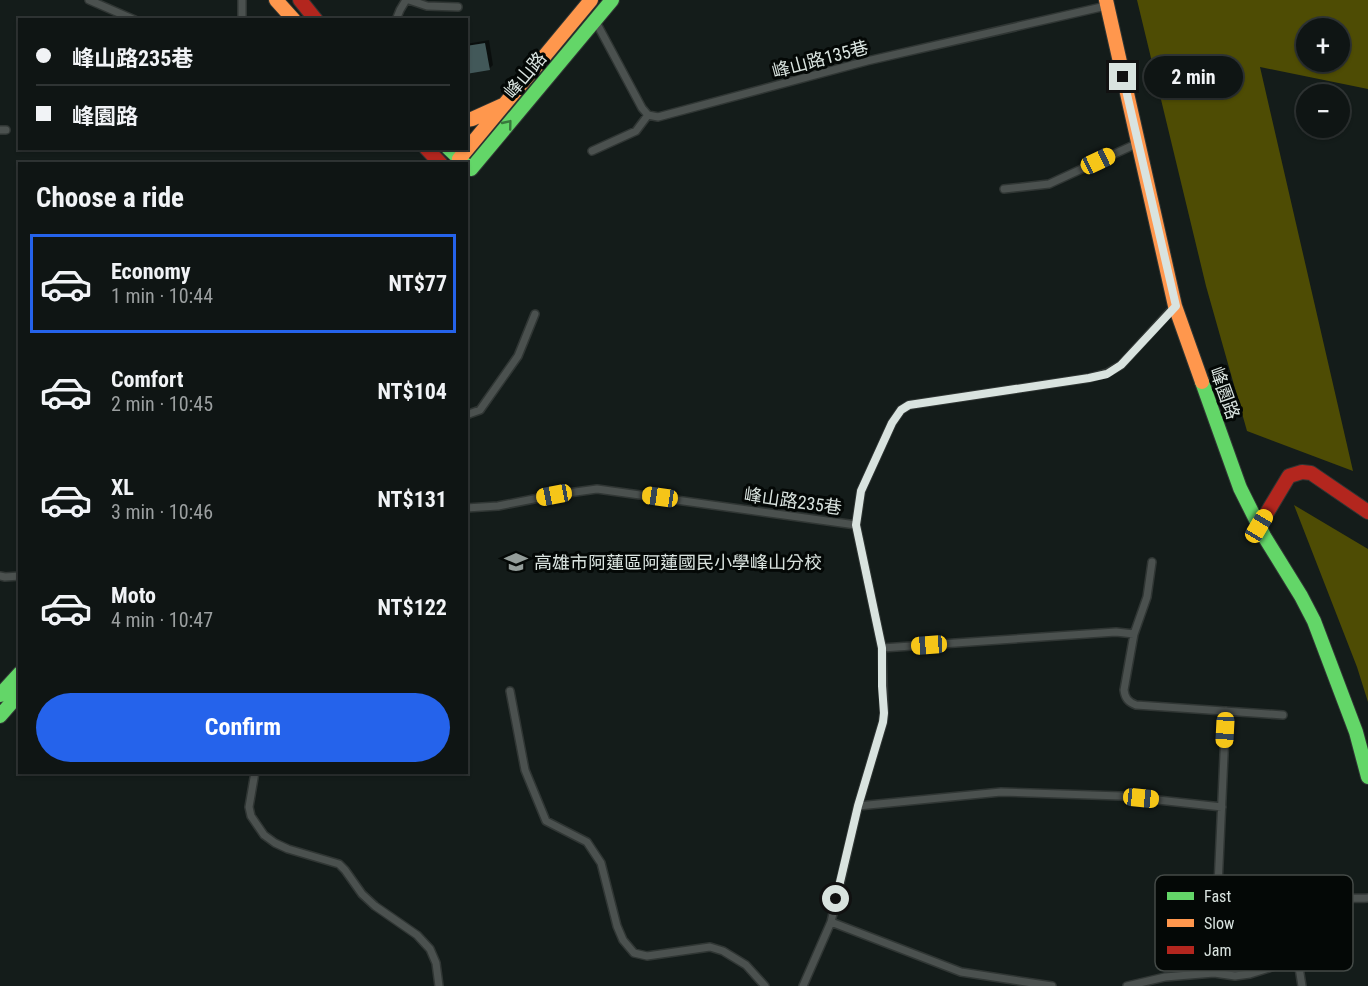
<!DOCTYPE html>
<meta charset="utf-8">
<style>
:root{--surface:#0f1514;--page:#181e1d;--text:#f1f3f6;--muted:#9b9fa0;--line:#2f3434;--accent:#2563eb}
body{margin:0;font-family:"Roboto Condensed","Noto Sans TC",sans-serif;background:var(--page);color:var(--text);height:100vh;display:flex;flex-direction:column;font-size:22px;white-space:nowrap}
*{box-sizing:border-box;margin:0}
p{font-size:20px;color:var(--muted)}
.icon{flex:none;width:33px;height:33px;fill:none;stroke:currentColor;stroke-width:2;stroke-linecap:round;stroke-linejoin:round}
.map{position:relative;flex:1;overflow:hidden}
.details{position:absolute;left:18px;top:162px;width:450px;height:612px;display:flex;flex-direction:column;background:var(--surface);border-radius:0px;box-shadow:0 2px 4px #0004,0 0 0 2px var(--line)}
.details>*{flex:none}
.hud{position:absolute;left:18px;top:18px;width:450px;height:132px;border-radius:0px;box-shadow:0 2px 4px #0004,0 0 0 2px var(--line);display:grid;align-content:center;height:132px;padding:0 18px;background:var(--surface)}
.buttons{position:absolute;left:1296px;top:18px;display:grid;gap:12px}
.buttons a{display:grid;place-items:center;width:54px;height:54px;border-radius:50%;background:var(--surface);box-shadow:0 2px 4px #0004,0 0 0 2px var(--line);font-size:30px}
.end{position:absolute;width:27px;height:27px;margin:-14px;border:8px solid #d9e3df;background:#111;box-shadow:0 0 0 3px #111}
.from{border-radius:50%}
.bubble{position:absolute;height:42px;border-radius:21px;background:var(--surface);box-shadow:0 2px 4px #0004,0 0 0 2px var(--line);font-size:20px;font-weight:700;line-height:42px;text-align:center}
.car{position:absolute;width:18px;height:36px;margin:-18px -9px;border-radius:8px;box-shadow:0 0 4px 2px #0007;background:linear-gradient(#f5c518 24%,#345 0 40%,#f5c518 0 76%,#345 0 86%,#f5c518 0)}
.hud b{display:flex;align-items:center;gap:21px;height:57px;font-size:22px}
.hud b+b{border-top:2px solid var(--line)}
.hud i{width:15px;height:15px;background:var(--text)}
ul{padding:0;list-style:none}
li{display:flex;align-items:center;gap:18px;height:99px;margin:0 12px 9px;padding:0 6px;border:3px solid transparent;border-radius:0px}
li div{flex:1}
li b{display:block;font-size:22px}
li em{font-style:normal;font-weight:700}
li.current{border-color:var(--accent)}
li>.icon{width:54px;height:54px;stroke-width:1.5}
h2{padding:0 18px;font-size:27px;line-height:72px}
.primary-button{display:flex;gap:12px;margin-top:auto;padding:12px 18px}
.primary-button a{flex:1;height:69px;border-radius:36px;background:var(--accent);color:#fff;font-size:24px;font-weight:700;line-height:69px;text-align:center}
.map>svg:first-child{display:block}
</style>
<div class="map">
<svg width="1368" height="986" viewBox="0 0 1368 986">
<rect width="100%" height="100%" fill="#141c1a"/>
<path fill="#4e4c04" fill-rule="evenodd" d="M1137,0h231v89l-108,-22 93,404 -106,-40 -41,-145zM1306,28h34v34h-34z
M1294,505l74,44v153l-11,-35z"/>
<path fill="#0007" d="M489,40l4,25 -4,4 -23,4v-29z"/>
<path fill="#425859" d="M485,43l5,27 -24,4v-28z"/>
<g fill="none" stroke-linecap="round" stroke-linejoin="round">
<g stroke="#303634" stroke-width="10">
<path id="lane" d="M89,0l46,20
M409,0l18,6 31,1
M242,20v-20
M396,20l4,-10 6,-10
M596,22l46,86 6,7 10,2 209,-56 239,-55
M0,130h6
M592,151l44,-20 12,-16
M1004,189l45,-5 87,-40
M466,415l14,-5 38,-54 17,-42
M466,508l32,-2 56,-11 43,-6 259,36
M1152,562l-5,35 -13,37 -10,56c1,8 4,12 12,15l147,10
M0,576l5,1 15,-1
M882,648l234,-16 18,2
M510,691l15,79 21,51 41,21 14,21 16,63 6,14 11,13 13,3 63,-9 13,4 23,14 19,21
M255,772l-6,35 2,9 13,19 11,8 13,6 51,15 6,6 17,24 13,12 42,29 13,14 6,14 3,23
M858,806l143,-14 120,4 101,11
M831,922l130,50 91,14
M1214,973l12,-262
M803,986l28,-64 27,-116 25,-84 1,-9 -2,-65 -26,-123 5,-34 31,-68 9,-13 8,-5 180,-27 18,-5 14,-8 53,-58
M1127,986l38,-9 49,-4 21,3 15,-2 47,-15
M1302,986c-3,-19 -15,-76 9,-84 14,-5 41,-3 57,-4"/>
</g>
<g stroke="#303634" stroke-width="16">
<path id="fast" d="M448,148l17,16
M471,169l141,-169
M1202,382l38,106 24,48 37,60 13,25 42,111 12,45
M0,695l20,-22
M0,716l20,-23"/>
</g>
<g stroke="#303634" stroke-width="16">
<path id="slow" d="M276,0l18,20
M1106,0l69,306 27,76
M466,120l6,-1 31,-14
M459,159l132,-159"/>
</g>
<g stroke="#303634" stroke-width="16">
<path id="jam" d="M300,0l16,20
M426,148l15,16
M1259,526l30,-50 13,-4 9,1 57,39"/>
</g>
<use href="#lane" stroke="#4b514f" stroke-width="7"/>
<use href="#fast" stroke="#63d668" stroke-width="14"/>
<use href="#slow" stroke="#ff974d" stroke-width="14"/>
<use href="#jam" stroke="#b3261e" stroke-width="14"/>
</g>
<defs><path id="oneway-chevron" d="M-2-3.5L2.5 0L-2 3.5" fill="none" stroke-width="1.6" stroke-linecap="round" stroke-linejoin="round" transform="scale(1.5)"/></defs>
<use stroke="#38793c" href="#oneway-chevron" transform="translate(508 124) rotate(-51)"/>
<g fill="none" stroke-linecap="round" stroke-linejoin="round">
<path stroke="#d9e3df" stroke-width="8" d="M836,899l22,-93 25,-84 1,-9 -2,-27v-38l-26,-123 5,-34 31,-68 9,-13 8,-5 180,-27 18,-4 14,-9 55,-59 -53,-229"/>
</g>
<defs>
<g id="school-bare" transform="scale(1.8)"><path d="M0-5L7-2L0 1L-7-2ZM-4 1L0 2.5L4 1V4Q0 6-4 4Z" fill="#949d9a" stroke="#040806" stroke-width="2.5" paint-order="stroke"/></g>
</defs>
<g fill-rule="evenodd">
<use href="#school-bare" x="516" y="562"/>
</g>
<g text-anchor="middle" dominant-baseline="central" stroke-width="6" stroke-linejoin="round" paint-order="stroke">
<g font-size="18" fill="#d9e3df" stroke="#040806">
<text transform="translate(820 59) rotate(-15)">峰山路135巷</text>
<text transform="translate(525 75) rotate(-50)">峰山路</text>
<text transform="translate(1225 393) rotate(70)">峰園路</text>
<text transform="translate(793 501) rotate(8)">峰山路235巷</text>
</g>
<g font-size="18" fill="#d9e3df" stroke="#040806" text-anchor="start">
<text x="534" y="562">高雄市阿蓮區阿蓮國民小學峰山分校</text>
</g>
</g>
<rect x="1155" y="875" width="198" height="96" rx="9" fill="#040806" stroke="#444a47" stroke-width="1.5"/>
<rect x="1167" y="892" width="27" height="8" fill="#63d668"/>
<rect x="1167" y="919" width="27" height="8" fill="#ff974d"/>
<rect x="1167" y="946" width="27" height="8" fill="#b3261e"/>
<g font-size="16" fill="#d9e3df">
<text x="1204" y="902">Fast</text>
<text x="1204" y="929">Slow</text>
<text x="1204" y="956">Jam</text>
</g>
</svg>
<div class="buttons">
<a>+</a>
<a>−</a>
</div>
<i class="end from" style="left:836px;top:899px"></i>
<i class="end" style="left:1123px;top:77px"></i>
<div class="bubble" style="left:1144px;top:56px;width:99px">2 min</div>
<i class="car" style="left:1098px;top:161px;rotate:65deg"></i>
<i class="car" style="left:554px;top:495px;rotate:259deg"></i>
<i class="car" style="left:660px;top:497px;rotate:278deg"></i>
<i class="car" style="left:1259px;top:526px;rotate:31deg"></i>
<i class="car" style="left:929px;top:645px;rotate:266deg"></i>
<i class="car" style="left:1225px;top:730px;rotate:183deg"></i>
<i class="car" style="left:1141px;top:798px;rotate:96deg"></i>
<div class="hud">
<b><i class="from"></i>峰山路235巷</b>
<b><i></i>峰園路</b>
</div>
<section class="details">
<h2>Choose a ride</h2>
<ul>
<li class="current"><svg class="icon" aria-label="car" viewBox="0 0 24 24"><path d="M5 17H2v-5l4-1 3-4h7l3 4 3 1v5h-3M9 17h6M6 11h13"/><circle cx="7" cy="17" r="2"/><circle cx="17" cy="17" r="2"/></svg><div><b>Economy</b><p>1 min · 10:44</p></div><em>NT$77</em></li>
<li><svg class="icon" aria-label="car" viewBox="0 0 24 24"><path d="M5 17H2v-5l4-1 3-4h7l3 4 3 1v5h-3M9 17h6M6 11h13"/><circle cx="7" cy="17" r="2"/><circle cx="17" cy="17" r="2"/></svg><div><b>Comfort</b><p>2 min · 10:45</p></div><em>NT$104</em></li>
<li><svg class="icon" aria-label="car" viewBox="0 0 24 24"><path d="M5 17H2v-5l4-1 3-4h7l3 4 3 1v5h-3M9 17h6M6 11h13"/><circle cx="7" cy="17" r="2"/><circle cx="17" cy="17" r="2"/></svg><div><b>XL</b><p>3 min · 10:46</p></div><em>NT$131</em></li>
<li><svg class="icon" aria-label="car" viewBox="0 0 24 24"><path d="M5 17H2v-5l4-1 3-4h7l3 4 3 1v5h-3M9 17h6M6 11h13"/><circle cx="7" cy="17" r="2"/><circle cx="17" cy="17" r="2"/></svg><div><b>Moto</b><p>4 min · 10:47</p></div><em>NT$122</em></li>
</ul>
<div class="primary-button"><a>Confirm</a></div>
</section>
</div>
